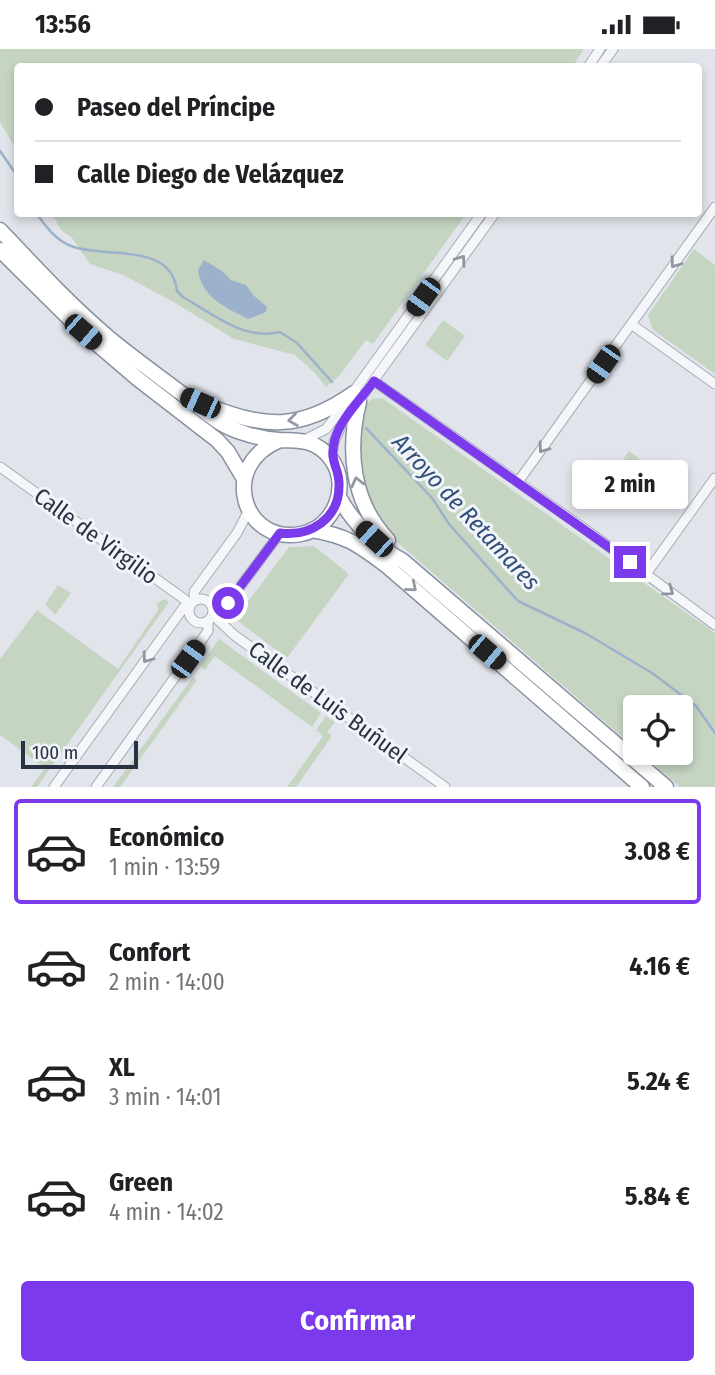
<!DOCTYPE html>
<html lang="es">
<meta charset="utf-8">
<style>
:root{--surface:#fff;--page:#f6f6f6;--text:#202124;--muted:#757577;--line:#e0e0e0;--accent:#7c3aed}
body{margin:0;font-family:"Fira Sans Condensed",sans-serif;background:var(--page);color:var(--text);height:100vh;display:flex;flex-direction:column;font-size:26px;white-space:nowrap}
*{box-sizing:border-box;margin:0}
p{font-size:23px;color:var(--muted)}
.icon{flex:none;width:38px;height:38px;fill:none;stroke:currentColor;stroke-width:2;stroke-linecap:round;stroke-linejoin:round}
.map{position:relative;height:738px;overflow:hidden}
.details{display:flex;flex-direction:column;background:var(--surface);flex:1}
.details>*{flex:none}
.guide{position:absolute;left:14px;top:14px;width:688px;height:154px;border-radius:7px;box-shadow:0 4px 10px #0003;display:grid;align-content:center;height:154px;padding:0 21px;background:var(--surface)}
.controls{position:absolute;left:623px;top:646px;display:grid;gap:14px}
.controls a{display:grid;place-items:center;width:70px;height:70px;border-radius:7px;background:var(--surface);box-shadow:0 4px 10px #0003;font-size:35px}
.scale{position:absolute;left:21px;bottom:18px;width:117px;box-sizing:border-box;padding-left:7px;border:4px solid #293243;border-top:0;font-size:19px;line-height:24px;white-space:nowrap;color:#293243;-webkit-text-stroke:5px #f1f4f8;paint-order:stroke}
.end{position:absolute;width:32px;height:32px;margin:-16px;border:9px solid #7c3aed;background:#fff;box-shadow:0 0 0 4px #fff}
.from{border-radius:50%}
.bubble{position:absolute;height:49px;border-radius:7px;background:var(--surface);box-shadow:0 4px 10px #0003;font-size:23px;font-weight:700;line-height:49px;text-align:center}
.car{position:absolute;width:21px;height:42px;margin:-21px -10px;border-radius:9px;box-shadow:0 0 5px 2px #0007;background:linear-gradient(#222 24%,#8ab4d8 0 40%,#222 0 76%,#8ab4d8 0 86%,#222 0)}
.guide b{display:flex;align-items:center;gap:24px;height:66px;font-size:26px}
.guide b+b{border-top:2px solid var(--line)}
.guide i{width:18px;height:18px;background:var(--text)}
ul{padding:12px 0 0;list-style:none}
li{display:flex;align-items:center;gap:21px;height:105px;margin:0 14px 10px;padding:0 7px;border:4px solid transparent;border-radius:7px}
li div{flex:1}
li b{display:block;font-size:26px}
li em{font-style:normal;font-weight:700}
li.active{border-color:var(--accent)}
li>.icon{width:63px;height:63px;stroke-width:1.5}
.button{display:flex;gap:14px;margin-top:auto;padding:14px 21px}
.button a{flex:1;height:80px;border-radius:7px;background:var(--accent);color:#fff;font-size:28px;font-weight:700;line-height:80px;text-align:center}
.status{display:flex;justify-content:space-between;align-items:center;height:49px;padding:0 35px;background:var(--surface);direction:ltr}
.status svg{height:19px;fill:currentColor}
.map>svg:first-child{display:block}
</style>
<div class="status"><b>13:56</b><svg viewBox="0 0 49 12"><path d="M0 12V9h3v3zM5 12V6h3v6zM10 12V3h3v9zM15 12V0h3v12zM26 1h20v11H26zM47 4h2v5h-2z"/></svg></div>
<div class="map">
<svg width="715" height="738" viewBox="0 0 715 738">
<rect width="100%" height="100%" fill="#e1e5eb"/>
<path fill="#c6d5c2" d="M0,0h584l-12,18h-554l-1,84 -17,-29z
M52,165h414l-93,130 -7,-4 -27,36 -13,11 -12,-15 -19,-17 -61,-16 -62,-38 -49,-26 -33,-11 -18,-26 -11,-8z
M694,200l21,16v109l-62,-44 -5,-15z
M443,271l22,16 -18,25 -22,-16z
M382,349l333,235v154h-35l-40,-34h41v-46h-46v41l-245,-212 -20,-28 -13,-43 5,-58 10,-8z
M629,402l19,14 -14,19 -19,-13z
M314,497l35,28 -62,84 -52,-39 54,-72z
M58,536l13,8 -16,22 -10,-11z
M165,550l4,3 -132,185h-6l14,-19 -45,-33v-76l37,-49 81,59 40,-59 -1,-7z
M219,590l102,74 -9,14 -97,-71 -10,14 -5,-4z
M193,628l4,3 -77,107h-7z
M326,667l9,6 -8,10 5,4 -36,51h-9l36,-51 -7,-6z"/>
<path fill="#9bb1cc" d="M204,211l18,11 9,9 15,5 7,10 14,12 -1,5 -18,7c-23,-12 -46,-21 -50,-49z"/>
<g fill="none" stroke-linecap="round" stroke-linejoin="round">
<path stroke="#9bb1cc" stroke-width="2.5" d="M0,102l18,26
M36,164c10,13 19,27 35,33 32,13 101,-5 106,45l6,6c30,17 61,44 97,35l17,11 35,39
M366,379l66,70 17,26 69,77 67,32 67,40 44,33 19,27"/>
<g stroke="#a6acb5" stroke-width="11">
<path id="minor" d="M588,18l12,-18
M600,18l13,-18
M631,275l84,60
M374,332l215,151 126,93
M304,391l22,-11 10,-13 146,-203
M331,410l3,-17 8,-18 153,-211
M0,418l191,137
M518,433l197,-275
M646,525l69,-96
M189 562a12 12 0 1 1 24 0a12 12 0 1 1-24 0Z
M195,552l-1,-9 43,-59 12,-23
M213,565l9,-3 58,-78
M213,566l21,20 211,152
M54,738l130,-180h6
M96,738l112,-156v-10"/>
</g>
<g stroke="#8891a2" stroke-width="17">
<path id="trunk" d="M0,181c35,37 70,75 109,108 23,19 48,37 72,55 13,10 24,20 38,29 16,10 41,17 60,18 21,0 38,0 52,19 20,27 3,69 -30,75 -58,11 -83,-69 -21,-94
M0,201l83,82 55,47 79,61 11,12 16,27
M359,353c-12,49 -7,100 29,138
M204,355c59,25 97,27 150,-11
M339,448c14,26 38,50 64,64l263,226
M312,481c36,6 47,15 75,36l255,221"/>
</g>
<use href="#minor" stroke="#f5f6f9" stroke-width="9"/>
<use href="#trunk" stroke="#fff" stroke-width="14"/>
</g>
<defs><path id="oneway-chevron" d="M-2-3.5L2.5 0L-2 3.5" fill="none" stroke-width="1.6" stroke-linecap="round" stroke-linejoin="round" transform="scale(1.75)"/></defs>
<g stroke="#8f949e">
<use href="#oneway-chevron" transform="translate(461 211) rotate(-54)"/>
<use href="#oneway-chevron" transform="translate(675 214) rotate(126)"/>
<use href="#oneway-chevron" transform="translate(543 399) rotate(126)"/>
<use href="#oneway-chevron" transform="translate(669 542) rotate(36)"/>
<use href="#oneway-chevron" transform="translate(147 609) rotate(126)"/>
</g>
<g stroke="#9498a1">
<use href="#oneway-chevron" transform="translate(293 371) rotate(172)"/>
<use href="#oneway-chevron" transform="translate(357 433) rotate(-104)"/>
<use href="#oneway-chevron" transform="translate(412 538) rotate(40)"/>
</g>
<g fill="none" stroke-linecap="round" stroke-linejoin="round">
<path stroke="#7c3aed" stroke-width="9" d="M228,554l52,-70c30,4 59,-14 59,-47 1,-20 -11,-22 -4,-47 6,-21 27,-41 39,-58l256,181"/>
</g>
<g text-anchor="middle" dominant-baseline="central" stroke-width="6" stroke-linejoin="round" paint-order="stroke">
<g font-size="23" fill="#293243" stroke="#f1f4f8">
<text transform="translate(96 487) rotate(36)">Calle de Virgilio</text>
<text transform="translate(328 653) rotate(36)">Calle de Luis Buñuel</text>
</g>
<g font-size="24" font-style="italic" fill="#314f79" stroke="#f1f4f8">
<text transform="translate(466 463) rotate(47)">Arroyo de Retamares</text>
</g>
</g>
</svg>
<div class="controls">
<a><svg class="icon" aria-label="locate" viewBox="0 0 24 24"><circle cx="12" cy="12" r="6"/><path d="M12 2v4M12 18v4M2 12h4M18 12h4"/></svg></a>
</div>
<div class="scale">100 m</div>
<i class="end from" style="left:228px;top:554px"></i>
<i class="end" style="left:630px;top:513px"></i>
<div class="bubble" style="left:572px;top:411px;width:116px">2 min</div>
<i class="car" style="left:423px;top:248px;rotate:216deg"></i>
<i class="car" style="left:83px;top:283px;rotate:131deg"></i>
<i class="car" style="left:603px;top:315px;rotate:215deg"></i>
<i class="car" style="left:200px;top:354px;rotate:294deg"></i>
<i class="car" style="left:374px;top:490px;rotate:312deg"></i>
<i class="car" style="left:487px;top:603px;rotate:130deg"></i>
<i class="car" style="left:188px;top:610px;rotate:36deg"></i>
<div class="guide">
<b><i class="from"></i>Paseo del Príncipe</b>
<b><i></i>Calle Diego de Velázquez</b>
</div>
</div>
<section class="details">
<ul>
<li class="active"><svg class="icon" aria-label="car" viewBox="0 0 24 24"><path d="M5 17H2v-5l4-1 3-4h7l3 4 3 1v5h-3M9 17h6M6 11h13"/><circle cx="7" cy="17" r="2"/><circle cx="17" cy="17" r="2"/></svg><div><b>Económico</b><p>1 min · 13:59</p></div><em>3.08 €</em></li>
<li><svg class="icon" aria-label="car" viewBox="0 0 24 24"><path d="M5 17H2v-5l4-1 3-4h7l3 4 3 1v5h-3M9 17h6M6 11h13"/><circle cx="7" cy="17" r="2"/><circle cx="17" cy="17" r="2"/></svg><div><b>Confort</b><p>2 min · 14:00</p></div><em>4.16 €</em></li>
<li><svg class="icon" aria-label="car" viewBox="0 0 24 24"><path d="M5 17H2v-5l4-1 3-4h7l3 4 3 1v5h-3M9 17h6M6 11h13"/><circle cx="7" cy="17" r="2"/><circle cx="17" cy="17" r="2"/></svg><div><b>XL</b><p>3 min · 14:01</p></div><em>5.24 €</em></li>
<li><svg class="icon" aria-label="car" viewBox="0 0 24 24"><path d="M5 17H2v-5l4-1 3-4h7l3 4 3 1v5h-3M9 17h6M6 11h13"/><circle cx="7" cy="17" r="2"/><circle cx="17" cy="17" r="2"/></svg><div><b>Green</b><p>4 min · 14:02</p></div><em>5.84 €</em></li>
</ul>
<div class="button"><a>Confirmar</a></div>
</section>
